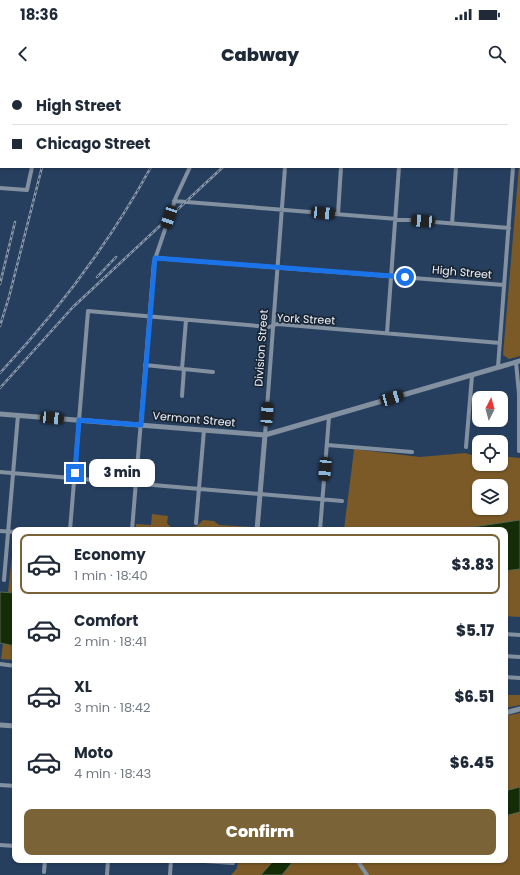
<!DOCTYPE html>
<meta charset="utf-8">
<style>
:root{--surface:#fff;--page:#f6f6f7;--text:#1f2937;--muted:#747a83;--line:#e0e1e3;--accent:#7b6338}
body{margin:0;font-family:Poppins,sans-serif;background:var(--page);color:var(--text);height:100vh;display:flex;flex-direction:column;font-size:15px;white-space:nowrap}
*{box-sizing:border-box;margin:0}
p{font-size:13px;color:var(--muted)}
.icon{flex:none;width:22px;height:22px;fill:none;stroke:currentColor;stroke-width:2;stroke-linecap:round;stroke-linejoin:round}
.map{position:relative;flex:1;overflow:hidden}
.sheet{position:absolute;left:12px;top:447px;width:496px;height:336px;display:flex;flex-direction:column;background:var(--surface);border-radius:8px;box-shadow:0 1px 3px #0004}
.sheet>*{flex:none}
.guide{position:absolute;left:0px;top:0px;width:520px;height:88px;box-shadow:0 1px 3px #0004;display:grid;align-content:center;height:88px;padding:0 12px;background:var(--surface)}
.needle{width:26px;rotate:6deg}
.fabs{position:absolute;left:472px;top:311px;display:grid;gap:8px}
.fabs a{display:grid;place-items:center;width:36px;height:36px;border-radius:8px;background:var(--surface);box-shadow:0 1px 3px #0004;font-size:20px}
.end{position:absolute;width:18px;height:18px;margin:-9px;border:5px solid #1a73e8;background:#fff;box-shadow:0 0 0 2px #fff}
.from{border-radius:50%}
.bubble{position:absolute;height:28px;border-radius:8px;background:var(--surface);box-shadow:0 1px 3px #0004;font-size:13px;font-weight:800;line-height:28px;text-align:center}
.car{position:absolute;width:12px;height:24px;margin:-12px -6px;border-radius:5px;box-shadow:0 0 3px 1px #0007;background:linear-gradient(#222 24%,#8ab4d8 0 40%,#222 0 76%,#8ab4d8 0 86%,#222 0)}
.guide b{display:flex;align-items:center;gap:14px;height:38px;font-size:15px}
.guide b+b{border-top:1px solid var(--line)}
.guide i{width:10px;height:10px;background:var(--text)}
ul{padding:7px 0 0;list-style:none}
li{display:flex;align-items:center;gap:12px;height:60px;margin:0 8px 6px;padding:0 4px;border:2px solid transparent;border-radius:8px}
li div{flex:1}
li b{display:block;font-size:15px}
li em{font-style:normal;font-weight:800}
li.on{border-color:var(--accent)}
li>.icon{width:36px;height:36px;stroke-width:1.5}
.primary-button{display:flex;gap:8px;margin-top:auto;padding:8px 12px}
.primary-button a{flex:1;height:46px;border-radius:8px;background:var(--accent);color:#fff;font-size:16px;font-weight:800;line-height:46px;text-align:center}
.status{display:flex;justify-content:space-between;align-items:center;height:28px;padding:0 20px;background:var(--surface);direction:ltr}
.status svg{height:11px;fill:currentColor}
header{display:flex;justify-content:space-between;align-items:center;height:52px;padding:0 12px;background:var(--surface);font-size:18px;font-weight:800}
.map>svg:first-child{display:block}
</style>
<div class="status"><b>18:36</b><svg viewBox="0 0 49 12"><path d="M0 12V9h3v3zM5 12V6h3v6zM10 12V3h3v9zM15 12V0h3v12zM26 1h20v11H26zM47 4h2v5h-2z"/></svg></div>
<header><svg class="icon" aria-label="back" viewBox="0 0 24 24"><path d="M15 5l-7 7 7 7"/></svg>Cabway<svg class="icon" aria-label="search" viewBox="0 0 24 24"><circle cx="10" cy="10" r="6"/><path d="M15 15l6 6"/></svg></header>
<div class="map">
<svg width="520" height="795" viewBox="0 0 520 795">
<rect width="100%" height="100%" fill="#263f5f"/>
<path fill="#7b5a27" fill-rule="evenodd" d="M520,74v202l-11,3 -6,-4z
M354,369l66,8 45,-4 14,4v7h22v-8l19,2v62l-67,10h-109c3,-27 7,-53 10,-81zM479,406h22v22h-22z
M152,434l16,2 -1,7 6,7h-37v-6l15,1z
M203,440l11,1 5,4 34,2v3h-62l2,-3 4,-1z
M14,458l1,20 -2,28h2v7l-7,-1z
M520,489v48l-15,-1v-45z
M3,563l12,3v14l-14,-1z
M505,615h15v10l-15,3z
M520,633v162h-289l6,-7 1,-8h267v-144z"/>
<path fill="#152d07" stroke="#566850" d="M520,440v49l-15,2v-41h-52z
M0,512l15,1v53l-15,-3z
M520,707v25l-15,4v-25z
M274,780h20l-12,15h-21z"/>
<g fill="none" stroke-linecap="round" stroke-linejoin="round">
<path stroke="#8390a0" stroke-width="4" d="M229,1l1,-1
M291,1v-1
M348,1v-1
M405,1v-1
M462,1v-1
M519,8l1,-8
M0,9l1,-9
M519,37h1
M0,108l27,2 5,-23
M174,121l335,27
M338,134l3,-47
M452,144l4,-57
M155,178l349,27
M387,253l12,-166
M516,282l3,32v57
M145,285l68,7
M498,287l15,-200
M182,289l4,-49
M182,316l2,-27
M265,355l20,-268
M327,365l85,7
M466,367l6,-71
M0,392l342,29
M196,443l8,-93
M70,450l18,-219 181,16 8,-3 223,19
M132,450l22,-268 22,-65 14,-30
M320,450l9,-113
M0,451l15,1
M4,500l14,-165
M505,554l15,1
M505,576l15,1
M0,584l15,2
M505,597l15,1
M0,705l15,1
M0,765l15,1
M190,780l43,3v-3
M357,780l10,15
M44,792l1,-12
M107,795l1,-15
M170,795l1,-15"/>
<path stroke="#8390a0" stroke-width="5" d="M0,334l265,21 255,-74
M257,450l8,-95
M505,633l15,-4
M0,645l15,1"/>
<g stroke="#8898ac" stroke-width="2.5">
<path id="rail" d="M61,1v-1
M193,1l1,-1
M315,1l1,-1
M97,197l19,-20
M0,204l15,-62
M0,246l9,-29 33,-130
M0,293c58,-62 110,-131 151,-206
M0,308l73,-81 150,-140"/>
</g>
<use href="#rail" stroke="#1a2534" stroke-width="1" stroke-dasharray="3" stroke-linecap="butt"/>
</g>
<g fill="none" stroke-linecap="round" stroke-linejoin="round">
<path stroke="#1a73e8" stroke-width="5" d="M75,393l4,-53 62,5 14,-167 250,19"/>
</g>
<g text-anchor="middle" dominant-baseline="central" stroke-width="3.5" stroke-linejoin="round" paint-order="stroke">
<g font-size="11" fill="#edf3fb" stroke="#1a2534">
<text transform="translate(462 192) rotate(5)">High Street</text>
<text transform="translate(306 239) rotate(3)">York Street</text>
<text transform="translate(261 268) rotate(-86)">Division Street</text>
<text transform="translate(194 339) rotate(5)">Vermont Street</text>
</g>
</g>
</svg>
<div class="fabs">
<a><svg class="needle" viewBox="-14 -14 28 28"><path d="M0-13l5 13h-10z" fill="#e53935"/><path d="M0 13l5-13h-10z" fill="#747a83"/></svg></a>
<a><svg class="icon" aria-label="locate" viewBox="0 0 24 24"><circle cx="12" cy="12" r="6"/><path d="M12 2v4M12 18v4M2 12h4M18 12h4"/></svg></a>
<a><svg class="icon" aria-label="layers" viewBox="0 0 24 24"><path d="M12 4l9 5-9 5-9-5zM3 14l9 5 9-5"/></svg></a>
</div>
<i class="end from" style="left:405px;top:197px"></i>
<i class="end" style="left:75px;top:393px"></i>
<div class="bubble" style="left:89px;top:379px;width:66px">3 min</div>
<i class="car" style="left:323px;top:133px;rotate:95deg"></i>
<i class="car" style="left:169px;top:137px;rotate:199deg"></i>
<i class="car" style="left:423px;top:141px;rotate:274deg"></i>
<i class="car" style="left:392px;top:318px;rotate:74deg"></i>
<i class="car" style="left:267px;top:334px;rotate:4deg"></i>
<i class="car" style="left:52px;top:338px;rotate:95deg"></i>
<i class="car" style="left:325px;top:389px;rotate:185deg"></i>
<div class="guide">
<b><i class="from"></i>High Street</b>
<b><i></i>Chicago Street</b>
</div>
<section class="sheet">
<ul>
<li class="on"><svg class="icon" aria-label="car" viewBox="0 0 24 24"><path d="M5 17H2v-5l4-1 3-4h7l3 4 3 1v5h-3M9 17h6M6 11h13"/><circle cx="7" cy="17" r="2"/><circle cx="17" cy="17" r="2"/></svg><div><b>Economy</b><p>1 min · 18:40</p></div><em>$3.83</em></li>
<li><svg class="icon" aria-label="car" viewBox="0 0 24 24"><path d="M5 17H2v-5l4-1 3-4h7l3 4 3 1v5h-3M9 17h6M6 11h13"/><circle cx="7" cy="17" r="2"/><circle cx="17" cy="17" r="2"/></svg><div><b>Comfort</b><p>2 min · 18:41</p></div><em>$5.17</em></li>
<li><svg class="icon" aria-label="car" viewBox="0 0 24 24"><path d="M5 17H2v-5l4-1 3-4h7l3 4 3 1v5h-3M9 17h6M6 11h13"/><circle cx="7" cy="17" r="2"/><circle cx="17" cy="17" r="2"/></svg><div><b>XL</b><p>3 min · 18:42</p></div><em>$6.51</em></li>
<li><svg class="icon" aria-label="car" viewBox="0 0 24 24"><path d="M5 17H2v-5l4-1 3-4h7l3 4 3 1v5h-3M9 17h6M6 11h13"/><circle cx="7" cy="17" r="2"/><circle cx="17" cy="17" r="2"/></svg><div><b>Moto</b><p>4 min · 18:43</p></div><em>$6.45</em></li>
</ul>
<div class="primary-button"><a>Confirm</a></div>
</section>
</div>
